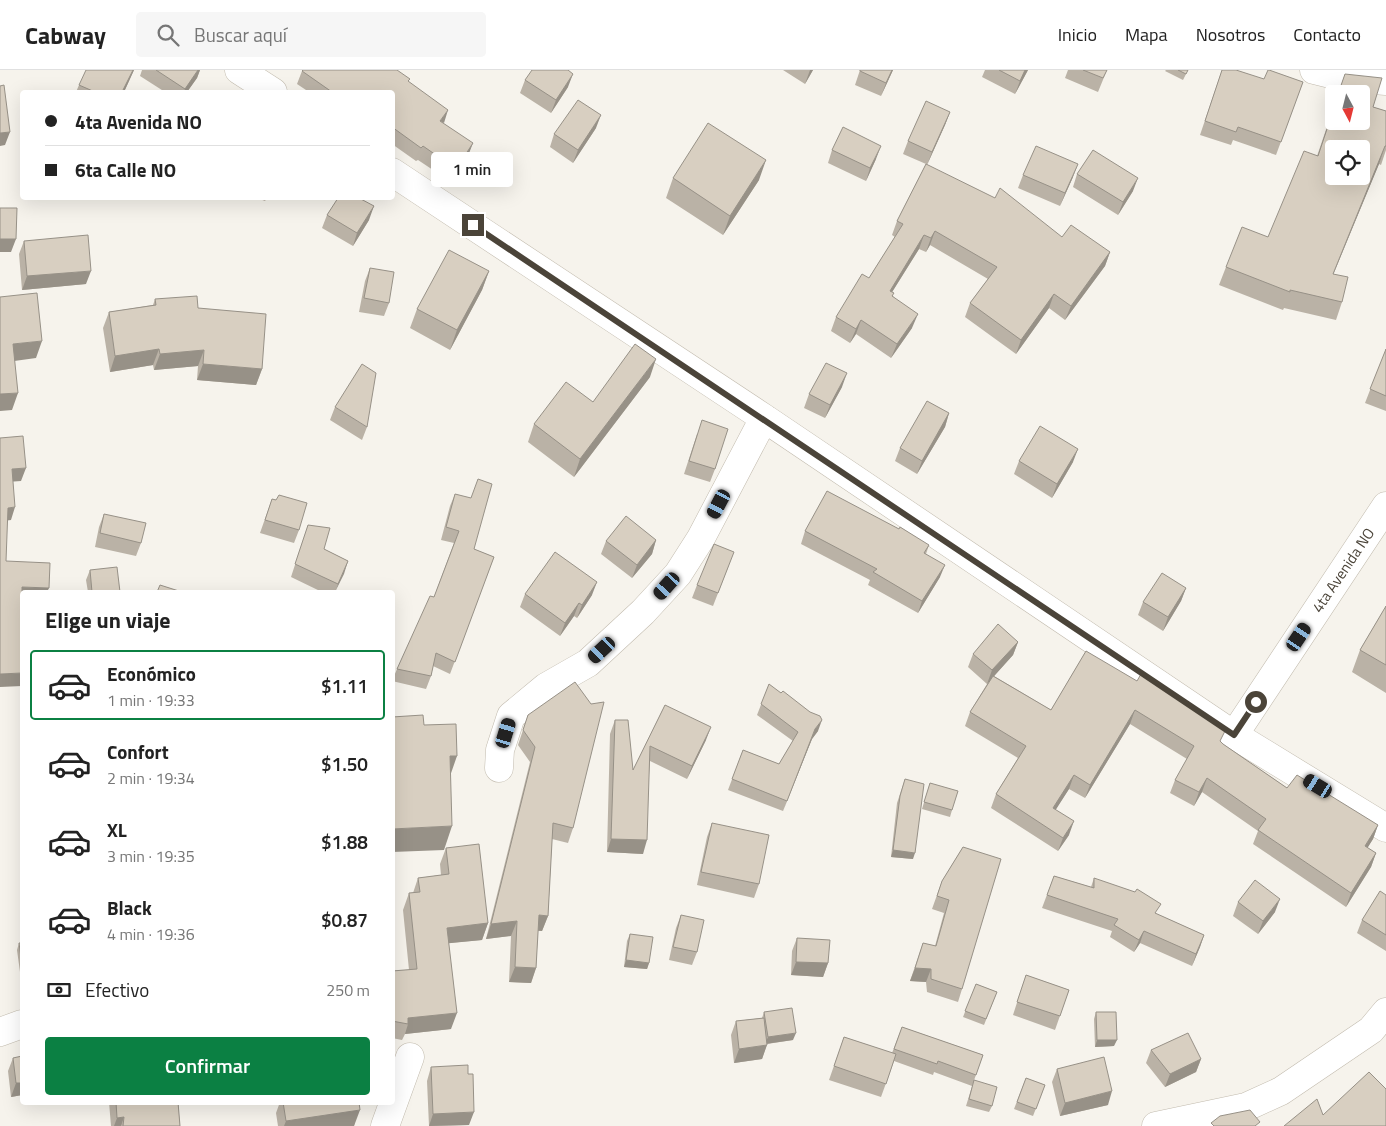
<!DOCTYPE html>
<html lang="es">
<meta charset="utf-8">
<style>
:root{--surface:#fff;--page:#f6f6f6;--text:#222;--muted:#767676;--line:#e0e0e0;--accent:#0b8043}
body{margin:0;font-family:"Titillium Web",sans-serif;background:var(--page);color:var(--text);height:100vh;display:flex;flex-direction:column;font-size:19px;white-space:nowrap}
*{box-sizing:border-box;margin:0}
p{font-size:16px;color:var(--muted)}
.icon{flex:none;width:28px;height:28px;fill:none;stroke:currentColor;stroke-width:2;stroke-linecap:round;stroke-linejoin:round}
.map{position:relative;flex:1;overflow:hidden}
.drawer{position:absolute;left:20px;top:520px;width:375px;height:515px;display:flex;flex-direction:column;background:var(--surface);border-radius:5px;box-shadow:0 5px 20px #0002}
.drawer>*{flex:none}
.guide{position:absolute;left:20px;top:20px;width:375px;height:110px;border-radius:5px;box-shadow:0 5px 20px #0002;display:grid;align-content:center;height:110px;padding:0 25px;background:var(--surface)}
.needle{width:32px;rotate:173deg}
.fabs{position:absolute;left:1325px;top:15px;display:grid;gap:10px}
.fabs a{display:grid;place-items:center;width:45px;height:45px;border-radius:5px;background:var(--surface);box-shadow:0 5px 20px #0002;font-size:25px}
.end{position:absolute;width:22px;height:22px;margin:-11px;border:6px solid #4b4439;background:#fff;box-shadow:0 0 0 2px #fff}
.from{border-radius:50%}
.bubble{position:absolute;height:35px;border-radius:5px;background:var(--surface);box-shadow:0 5px 20px #0002;font-size:16px;font-weight:600;line-height:35px;text-align:center}
.car{position:absolute;width:15px;height:30px;margin:-15px -8px;border-radius:6px;box-shadow:0 0 4px 1px #0007;background:linear-gradient(#222 24%,#8ab4d8 0 40%,#222 0 76%,#8ab4d8 0 86%,#222 0)}
.guide b{display:flex;align-items:center;gap:18px;height:48px;font-size:19px}
.guide b+b{border-top:1px solid var(--line)}
.guide i{width:12px;height:12px;background:var(--text)}
ul{padding:0;list-style:none}
li{display:flex;align-items:center;gap:15px;height:70px;margin:0 10px 8px;padding:0 15px;border:2px solid transparent;border-radius:5px}
li div{flex:1}
li b{display:block;font-size:19px}
li em{font-style:normal;font-weight:600}
li.current{border-color:var(--accent)}
li>.icon{width:45px;height:45px;stroke-width:1.5}
h2{padding:0 25px;font-size:22px;line-height:60px}
.pay{display:flex;align-items:center;gap:12px;height:55px;padding:0 25px;font-size:19px}
.pay p{margin-inline-start:auto}
.cta{display:flex;gap:10px;margin-top:auto;padding:10px 25px}
.cta a{flex:1;height:58px;border-radius:5px;background:var(--accent);color:#fff;font-size:20px;font-weight:600;line-height:58px;text-align:center}
header{display:flex;align-items:center;gap:30px;box-sizing:border-box;height:70px;padding:0 25px;background:var(--surface);border-bottom:1px solid var(--line)}
header strong{font-size:24px}
nav{display:flex;gap:28px;margin-inline-start:auto;font-size:18px}
.search{width:350px;height:45px;background:var(--page);display:flex;align-items:center;gap:12px;box-sizing:border-box;padding:0 18px;border-radius:5px;color:var(--muted);font-size:19px}
.map>svg:first-child{display:block}
</style>
<header>
<strong>Cabway</strong>
<div class="search"><svg class="icon" aria-label="search" viewBox="0 0 24 24"><circle cx="10" cy="10" r="6"/><path d="M15 15l6 6"/></svg>Buscar aquí</div>
<nav><a>Inicio</a><a>Mapa</a><a>Nosotros</a><a>Contacto</a></nav>
</header>
<div class="map">
<svg width="1386" height="1056" viewBox="0 0 1386 1056">
<rect width="100%" height="100%" fill="#f6f3ec"/>
<g fill="none" stroke-linecap="round" stroke-linejoin="round">
<g stroke="#c2bbae" stroke-width="29">
<path id="minor" d="M239,0l34,22
M1314,0l32,8 40,3
M392,102l372,246 470,317 152,93
M1234,665l152,-229
M499,698l1,-18 11,-34 35,-29 42,-24 55,-51 35,-38 23,-36 63,-120
M0,962l22,-8
M385,1056l25,-69
M1156,1056l90,-19 35,-16 90,-61 15,-18"/>
</g>
<use href="#minor" stroke="#fff" stroke-width="28"/>
</g>
<path fill="#bab2a6" d="M134,0l-10,22h-48l3,-7z
M142,0h58l-3,8 -10,14h-22l-25,-16z
M783,0h30l-8,14z
M860,0h33l-12,26 -26,-11z
M985,0h43l-13,24 -33,-17z
M1068,0h39l-9,22 -33,-14z
M1166,0h22l-5,10 -18,-9z
M1222,0l42,9 39,3 -27,73 -43,-15 -2,5 -31,-10z
M302,1l107,11 34,41 25,33 -17,26 -33,-22 -2,1 -24,-17v-52h-83l-12,-8z
M1345,4l28,33 13,4v39l-5,15 -2,-1 -46,110 9,28 -6,18 -52,-12 -1,2 -64,-25 7,-18 42,-30 49,-81 17,-50v15l27,-27h-23z
M525,10l43,7 -17,26 -31,-20z
M950,42l-5,13 -18,40 135,72 48,15 -5,14 -40,54 -16,-12 -33,46 -51,-37 5,-14 18,-24 -58,-34 -4,7 -7,-3 -27,43 1,4 19,32 -21,30 -35,-24 -6,9 -19,-12 5,-14 33,-39 26,-41 -3,-2 5,-14 29,-57 -23,-10 5,-13z
M596,58l-23,35 -23,-16 4,-13z
M832,80l44,9 -10,22 -38,-18z
M1077,104l56,17 -15,24 -45,-28z
M1023,105l50,2 -13,29 -42,-18z
M673,108l86,2 -36,55 -57,-37z
M257,128h10l-2,3z
M327,145l42,5 -16,26 -31,-18z
M24,171l62,43 -64,6 -3,-36z
M370,198l19,35 -5,13 -25,-4 6,-31z
M489,201l-7,19 -32,60 -40,-22 7,-19z
M155,229l43,9 64,61 -6,16 -59,-5 1,-14 -44,4 -1,-5 -43,7 -7,-44 6,-16 44,-7z
M1386,279v62l-21,-8z
M650,307l-76,100 -46,-35 6,-18 59,-22z
M842,317l-17,31 -21,-10 5,-14z
M335,337l32,20 -5,13 -32,-20z
M949,343l-4,14 -28,47 -22,-13 5,-13z
M697,364l18,35 -5,13 -26,-8z
M1019,391l54,1 -21,36 -38,-24z
M455,424l19,55 20,8 -44,117 -17,-8 -2,10 -5,13 -34,-8 5,-12 37,-72 20,-54 -13,-3 9,-34z
M272,429l4,1 23,30 -5,13 -34,-10z
M104,444l37,29 -5,13 -41,-9 4,-20z
M308,455l16,24 24,12 -13,31h-13l-31,-15z
M805,461l124,14 -3,9 14,23 -22,36 -50,-28 2,-5 -69,-36z
M656,470l-4,14 -20,24 -31,-24 5,-13z
M729,495l-16,41 -21,-8 5,-13z
M90,500l30,22h-32l-2,-12z
M1186,518l-5,13 -18,30 -25,-16 5,-13z
M525,524l67,1 -15,23 -3,-2 -14,20 -40,-29z
M1386,536v87l-34,-21 8,-22z
M1018,572l-5,13 -19,21 57,34 35,-59 135,91 2,2 64,44 91,37 -5,14 -6,9 9,5 -5,14 -25,40 -93,-63 5,-13 -56,-39 -8,14 -24,-13 5,-13 12,-21 -57,-35 -45,74 -16,-9 -14,21 14,25 -11,16 -67,-43 5,-14 22,-36 -53,-32 5,-14 17,-28 -19,-17 5,-13z
M769,614l49,47 -6,8 -29,72 -55,-21 15,-40 36,14 14,-23 -36,-26z
M665,635l41,35 -19,39 -37,-18 -7,93 -36,-2 3,-118 5,-14 18,50z
M528,645l45,113 -5,15 -16,-4 -4,77 -6,15h-4l-2,37 -5,15 -22,-1 2,-46 -25,3 44,-177 -12,-17z
M905,709l8,80 -22,-2 6,-54z
M930,713l22,27 -2,7 -28,-8z
M712,753l47,61 -5,14 -57,-13 10,-48z
M963,777l-1,142 -4,13 -31,-10 -1,-10 -16,-1 13,-38 12,3 9,-33 -12,-4 10,-28z
M446,778l42,75 -6,17 -33,3 2,86 -46,5 -3,6 -10,-2v-67l17,-1 -6,-60 6,-17h4l5,-15 23,-3 -1,-11z
M1054,806l37,11 3,-9 63,36 47,21 -4,12 -8,19 -52,-23 -6,9 -24,-15 2,-6 -70,-23z
M1386,825v56l-29,-18 5,-13z
M1238,832l37,10 -17,22 -25,-18z
M681,845l16,37 -5,13 -23,-5 7,-32z
M630,864l19,29 -2,6 -23,-2 3,-26z
M797,868l31,25 -5,14 -32,-2 1,-24z
M19,873h3v29h-2l-3,-22z
M1026,905l43,15 -14,40 -42,-15z
M976,914l21,8 -13,33 -21,-8z
M764,942l29,28 -26,4 -5,15 -28,4 -3,-28 5,-14 26,-3z
M1096,942l18,34 -19,1 -1,-28z
M902,957l81,28 -11,31 -38,-14 -1,3 -39,-14 -13,36 -52,-17 15,-43 48,16z
M1151,980l50,9 -5,13 -31,15 -19,-24z
M13,988l9,37 -11,2 -3,-26z
M431,997l38,58 -40,1 -2,-45z
M1057,999l51,36 -48,11 -8,-34z
M1026,1008l19,7 -12,31 -19,-7z
M974,1010l18,26 -3,6 -23,-6z
M109,1032h69l2,24h-69z
M280,1032h79l-5,24h-76l-2,-13z"/>
<path fill="#979187" d="M133,0h1l-10,22h-2z
M198,0h2l-3,8 -10,14h-3l1,-3z
M810,0h3l-8,14z
M892,0h1l-12,26 5,-13z
M1025,0h3l-13,24 5,-13z
M573,4l-5,13 -17,26 5,-13z
M448,40l-4,13 -4,-2z
M950,42l-5,13 -18,40 5,-13z
M601,45l-5,13 -23,35 5,-13z
M10,62l-5,13 -5,1v-13z
M473,73l-5,13 -17,26 5,-13z
M881,76l-5,13 -10,22 4,-13z
M1385,76l-6,18 -53,128 7,-18z
M766,90l-7,20 -36,55 7,-19z
M1078,94l-5,13 -13,29 5,-13z
M1138,108l-5,13 -15,24 5,-13z
M374,136l-5,14 -16,26 4,-13z
M935,161l-5,14 -4,7 5,-14z
M924,165l-5,14 -35,56 6,-14z
M0,169h16l-5,13h-11z
M1110,182l-5,14 -40,54 6,-14z
M91,201l-5,13 -64,6 5,-14z
M489,201l-7,19 -32,60 7,-20z
M1054,224l-5,14 -33,46 5,-14z
M918,244l-6,14 -21,30 6,-14z
M861,250l-5,14 -6,9 6,-14z
M42,271l-6,17 -29,4 6,-18z
M159,279l-6,16 -43,7 5,-16z
M204,280l-6,16 -44,4 6,-16z
M656,289l-6,18 -76,100 6,-18z
M203,294l59,5 -6,16 -59,-5z
M847,303l-5,14 -17,31 5,-13z
M18,323l-6,17 -12,1v-17z
M949,343l-4,14 -28,47 5,-13z
M1078,379l-5,13 -21,36 5,-14z
M26,398l-5,13 -14,1 5,-13z
M15,437l-4,13 -8,1 5,-13z
M656,470l-4,14 -20,24 5,-13z
M348,491l-4,13 -9,18 3,-8z
M945,495l-5,12 -22,36 4,-12z
M597,512l-5,13 -15,23 5,-13z
M22,517l27,1 -2,4h-25z
M1186,518l-5,13 -18,30 5,-14z
M579,533l-5,13 -14,20 5,-13z
M1018,572l-5,13 -26,29 5,-14z
M22,603v13l-22,1v-13z
M1135,640l-5,14 -45,74 5,-13z
M822,650l-4,11 -6,8 -29,72 32,-82z
M711,657l-5,13 -19,39 5,-13z
M450,686h7l-8,23z
M1074,705l-5,14 -21,33 5,-14z
M1207,708l-5,14 -8,14 5,-14z
M1074,751l-5,14 -11,16 5,-13z
M1378,755l-5,14 -13,21 5,-14z
M452,756l-8,24 -52,2v-23z
M611,769l36,1 -4,14 -36,-2z
M893,780l22,3 -2,6 -22,-2z
M1376,783l-5,14 -25,40 5,-14z
M1280,829l-5,13 -17,22 5,-13z
M539,845l9,1 -6,15 -9,-1z
M517,851l-6,15 -25,3 5,-15z
M488,853l-6,17 -41,4 6,-16z
M1144,861l-4,12 -6,9 5,-12z
M1204,865l-4,12 -8,19 4,-12z
M626,890l23,3 -2,6 -23,-2z
M796,892l32,1 -5,14 -32,-2z
M22,895v7h-2z
M515,897l21,1 -5,15 -22,-1z
M915,898l16,1 -5,13 -16,-1z
M457,943l-6,16 -46,5 3,-10v-6z
M796,963l-3,7 -28,4 3,-7z
M1097,970h20l-3,6 -19,1z
M767,975l-5,14 -28,4 5,-14z
M1201,989l-5,13 -31,15 5,-13z
M16,1013h6v12l-11,2z
M1112,1021l-4,14 -48,11 5,-13z
M360,1040l-6,16h-70l2,-5z
M474,1042l-5,13 -40,1 4,-12z
M124,1047l-3,9h-7l3,-8z"/>
<path fill="#d8cfc1" stroke="#979187" fill-rule="evenodd" d="M86,0h47l-11,22h-27l-16,-7z
M156,0h42l-13,19z
M303,0h94l13,9 -2,2 40,29 -8,11 33,22 -17,26 -33,-23 -2,2 -29,-21v-35h-60l-30,-21z
M532,0h36l5,4 -17,26 -31,-20z
M860,0h32l-6,13 -26,-12z
M999,0h26l-5,11z
M1083,0h24l-4,8z
M1178,0h10l-2,4z
M1222,0h14l28,9 4,-9h1l34,12 -22,60 -43,-15 -2,5 -31,-11z
M1345,4l37,4 -9,29 13,4v35h-1l-52,128 15,3 -6,25 -52,-12v2l-64,-25 16,-40 26,10 36,-86 14,5 16,-48v13h27v-27h-23zM1334,79h27v27h-27z
M4,15l6,47 -10,1v-47z
M578,30l23,15 -23,35 -24,-16z
M926,31l24,11 -18,40 -24,-11z
M708,53l58,37 -36,56 -57,-38z
M843,57l38,19 -11,22 -38,-18z
M1036,76l42,18 -13,29 -42,-18z
M1093,80l45,28 -15,24 -46,-28z
M926,94l69,34 5,-10 62,49 9,-12 39,27 -39,54 -17,-12 -33,46 -51,-37 27,-36 -62,-36 -4,7 -7,-3 -34,56 4,2 -2,3 26,18 -21,30 -36,-24 -5,9 -20,-12 26,-43 7,4 34,-54 -6,-3z
M338,128h21l15,8 -17,27 -30,-18z
M0,138h17l-1,31h-16z
M88,165l3,36 -64,5 -3,-35z
M449,180l40,21 -32,59 -40,-21z
M370,198l24,4 -5,31 -25,-5z
M37,223l5,48 -29,3 5,49 -18,1v-97z
M197,226l1,12 68,6 -4,55 -59,-5 1,-14 -44,4 -1,-5 -44,7 -6,-44 47,-7 -1,-6z
M635,274l21,15 -76,100 -46,-35 32,-42 27,20z
M1386,279v47l-16,-7z
M826,293l21,10 -17,32 -21,-11z
M362,294l14,9 -9,54 -32,-20z
M927,331l22,12 -27,48 -22,-13z
M702,350l26,9 -13,40 -26,-8z
M1040,356l38,23 -21,35 -38,-23z
M23,366l3,32 -14,1 3,38 -7,1 -2,53 44,2 -1,25 -27,-1v86l-22,1v-236z
M478,409l14,5 -18,65 20,8 -39,105 -19,-9 -5,23 -34,-7 33,-73 4,1 25,-66 -13,-4 9,-33 16,4z
M827,421l72,38 1,-2 29,18 -5,8 21,12 -23,36 -49,-29 4,-3 -72,-38z
M279,425l28,8 -8,27 -34,-10 7,-21 4,1z
M104,444l42,9 -5,20 -41,-10z
M626,446l30,24 -19,25 -31,-24z
M308,455l22,3 -6,21 24,12 -10,23 -43,-20z
M714,474l20,8 -16,41 -21,-8z
M555,482l42,30 -15,23 -3,-2 -14,20 -40,-29z
M117,497l3,25h-28l-2,-22z
M1162,503l24,15 -18,29 -25,-15z
M160,515l22,7h-25z
M1386,536v59l-26,-15z
M998,554l20,18 -26,28 -19,-16z
M1086,581l51,30 4,-7 84,57 -5,10 3,3 64,44 10,-13 81,50 -13,21 11,7 -25,40 -93,-63 8,-11 -59,-41 -8,14 -24,-12 19,-34 -59,-36 -45,75 -16,-10 -21,33 21,13 -11,17 -67,-44 30,-48 -56,-34 23,-36 58,34z
M575,612l16,22 13,-2 -31,126 -20,-5 -5,93 -9,-1 -3,53 -21,-1 2,-46 -26,3 44,-177 -12,-17 5,-15z
M769,614l12,9 2,-2 27,21 10,4 2,4 -7,9 -28,72 -55,-22 11,-29 36,14 19,-32 -37,-28z
M665,635l46,22 -19,39 -42,-20 -3,94 -36,-1 4,-119h13l5,50z
M423,645l1,10 32,-1 1,32h-7l2,70 -60,3v-112z
M905,709l19,5 -9,69 -22,-3 7,-54z
M930,713l28,8 -6,19 -28,-8z
M712,753l57,12 -10,49 -58,-12z
M479,774l9,79 -41,5 10,85 -49,5v6l-16,-3v-50l25,-2 -8,-76 11,-1 -2,-14 31,-4 -3,-26z
M963,777l38,12 -39,130 -31,-10v-10l-16,-1 8,-25 13,3 13,-46 -12,-4 5,-15z
M1054,806l40,12v-10l41,14 2,-3 24,15 -6,9 49,22 -8,19 -52,-23 -5,9 -25,-15 4,-6 -71,-24z
M1255,810l25,19 -17,22 -25,-19z
M1380,821l6,4v40l-24,-15z
M681,845l23,5 -7,32 -24,-5z
M630,864l23,3 -4,26 -23,-3z
M797,868l33,2 -2,23 -32,-1z
M19,873h3v22z
M1026,905l43,15 -9,26 -43,-14z
M976,914l21,8 -11,27 -21,-8z
M792,938l4,25 -28,4 -4,-25z
M1096,942h20l1,28h-20z
M764,948l3,27 -28,4 -3,-28z
M902,957l81,28 -7,20 -38,-14 -1,3 -43,-15z
M1188,963l13,26 -31,15 -19,-24z
M844,967l52,17 -10,30 -52,-18z
M22,986v27h-6l-3,-25z
M1104,987l8,34 -47,12 -8,-34z
M468,995v9h5l1,38 -41,2 -2,-47z
M1369,1002l17,17v37h-102l33,-27 6,16z
M1026,1008l19,7 -9,24 -19,-7z
M974,1010l23,7 -5,19 -23,-7z
M116,1032h62l2,24h-57l1,-9 -7,1z
M283,1032h76l1,8 -74,11z
M1250,1040l10,12 -5,4h-41l-3,-3 9,-7z"/>
<g fill="none" stroke-linecap="round" stroke-linejoin="round">
<path stroke="#4b4439" stroke-width="6" d="M473,155l761,510 22,-33"/>
</g>
<g text-anchor="middle" dominant-baseline="central" stroke-width="5" stroke-linejoin="round" paint-order="stroke">
<g font-size="15" fill="#4b4439" stroke="#fff">
<text transform="translate(1343 500) rotate(-56)">4ta Avenida NO</text>
</g>
</g>
</svg>
<div class="fabs">
<a><svg class="needle" viewBox="-14 -14 28 28"><path d="M0-13l5 13h-10z" fill="#e53935"/><path d="M0 13l5-13h-10z" fill="#767676"/></svg></a>
<a><svg class="icon" aria-label="locate" viewBox="0 0 24 24"><circle cx="12" cy="12" r="6"/><path d="M12 2v4M12 18v4M2 12h4M18 12h4"/></svg></a>
</div>
<i class="end from" style="left:1256px;top:632px"></i>
<i class="end" style="left:473px;top:155px"></i>
<div class="bubble" style="left:431px;top:82px;width:82px">1 min</div>
<i class="car" style="left:719px;top:434px;rotate:208deg"></i>
<i class="car" style="left:667px;top:516px;rotate:222deg"></i>
<i class="car" style="left:1299px;top:567px;rotate:34deg"></i>
<i class="car" style="left:602px;top:580px;rotate:227deg"></i>
<i class="car" style="left:506px;top:663px;rotate:17deg"></i>
<i class="car" style="left:1318px;top:716px;rotate:301deg"></i>
<div class="guide">
<b><i class="from"></i>4ta Avenida NO</b>
<b><i></i>6ta Calle NO</b>
</div>
<section class="drawer">
<h2>Elige un viaje</h2>
<ul>
<li class="current"><svg class="icon" aria-label="car" viewBox="0 0 24 24"><path d="M5 17H2v-5l4-1 3-4h7l3 4 3 1v5h-3M9 17h6M6 11h13"/><circle cx="7" cy="17" r="2"/><circle cx="17" cy="17" r="2"/></svg><div><b>Económico</b><p>1 min · 19:33</p></div><em>$1.11</em></li>
<li><svg class="icon" aria-label="car" viewBox="0 0 24 24"><path d="M5 17H2v-5l4-1 3-4h7l3 4 3 1v5h-3M9 17h6M6 11h13"/><circle cx="7" cy="17" r="2"/><circle cx="17" cy="17" r="2"/></svg><div><b>Confort</b><p>2 min · 19:34</p></div><em>$1.50</em></li>
<li><svg class="icon" aria-label="car" viewBox="0 0 24 24"><path d="M5 17H2v-5l4-1 3-4h7l3 4 3 1v5h-3M9 17h6M6 11h13"/><circle cx="7" cy="17" r="2"/><circle cx="17" cy="17" r="2"/></svg><div><b>XL</b><p>3 min · 19:35</p></div><em>$1.88</em></li>
<li><svg class="icon" aria-label="car" viewBox="0 0 24 24"><path d="M5 17H2v-5l4-1 3-4h7l3 4 3 1v5h-3M9 17h6M6 11h13"/><circle cx="7" cy="17" r="2"/><circle cx="17" cy="17" r="2"/></svg><div><b>Black</b><p>4 min · 19:36</p></div><em>$0.87</em></li>
</ul>
<div class="pay"><svg class="icon" aria-label="cash" viewBox="0 0 24 24"><path d="M3 7h18v10H3z"/><circle cx="12" cy="12" r="2"/></svg>Efectivo<p>250 m</p></div>
<div class="cta"><a>Confirmar</a></div>
</section>
</div>
